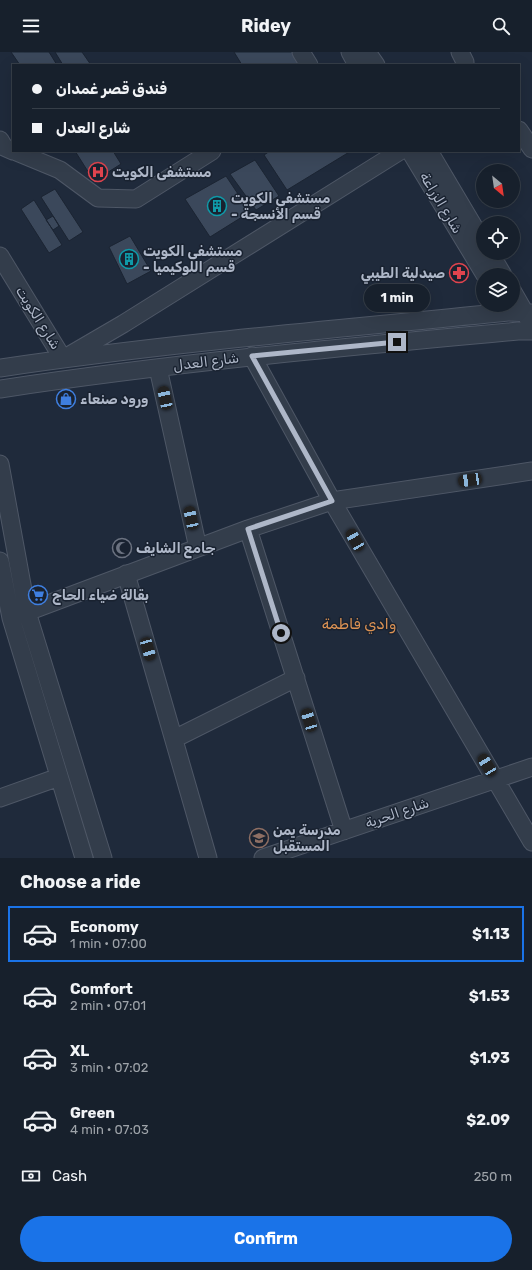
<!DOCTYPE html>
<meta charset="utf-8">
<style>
:root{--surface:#17202c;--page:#242d38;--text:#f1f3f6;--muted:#9ea3a9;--line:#363e48;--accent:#1a73e8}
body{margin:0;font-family:Rubik,"Noto Sans Arabic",sans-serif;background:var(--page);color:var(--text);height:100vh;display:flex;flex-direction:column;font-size:15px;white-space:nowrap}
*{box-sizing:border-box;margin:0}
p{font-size:13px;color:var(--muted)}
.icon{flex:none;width:22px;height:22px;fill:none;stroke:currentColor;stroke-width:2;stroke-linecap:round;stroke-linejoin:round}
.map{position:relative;height:806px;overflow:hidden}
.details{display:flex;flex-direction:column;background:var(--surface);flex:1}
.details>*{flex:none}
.hud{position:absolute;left:12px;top:12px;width:508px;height:88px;border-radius:0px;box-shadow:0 4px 16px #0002,0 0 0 1px var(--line);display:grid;align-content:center;height:88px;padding:0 20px;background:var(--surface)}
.needle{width:26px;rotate:151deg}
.buttons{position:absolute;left:476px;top:112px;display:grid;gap:8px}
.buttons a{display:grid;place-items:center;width:44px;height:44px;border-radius:50%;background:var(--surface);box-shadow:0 4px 16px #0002,0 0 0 1px var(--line);font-size:20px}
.end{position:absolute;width:18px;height:18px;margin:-9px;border:5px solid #aeb7c8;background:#111;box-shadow:0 0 0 2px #111}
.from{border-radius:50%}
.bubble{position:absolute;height:28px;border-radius:14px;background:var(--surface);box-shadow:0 4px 16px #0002,0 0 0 1px var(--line);font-size:13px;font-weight:700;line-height:28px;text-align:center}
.car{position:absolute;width:12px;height:24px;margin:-12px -6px;border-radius:5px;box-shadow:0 0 3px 1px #0007;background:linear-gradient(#222 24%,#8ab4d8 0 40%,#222 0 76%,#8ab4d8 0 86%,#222 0)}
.hud b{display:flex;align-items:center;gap:14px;height:38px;font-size:15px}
.hud b+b{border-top:1px solid var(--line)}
.hud i{width:10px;height:10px;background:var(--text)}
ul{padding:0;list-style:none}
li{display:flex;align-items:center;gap:12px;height:56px;margin:0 8px 6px;padding:0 12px;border:2px solid transparent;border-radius:0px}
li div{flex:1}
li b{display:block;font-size:15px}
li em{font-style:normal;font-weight:700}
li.current{border-color:var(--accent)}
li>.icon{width:36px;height:36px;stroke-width:1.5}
h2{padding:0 20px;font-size:18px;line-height:48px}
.pay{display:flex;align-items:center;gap:10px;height:44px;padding:0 20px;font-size:15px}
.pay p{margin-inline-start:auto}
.action{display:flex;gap:8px;margin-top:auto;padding:8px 20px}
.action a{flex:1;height:46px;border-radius:24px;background:var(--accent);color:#fff;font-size:16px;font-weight:700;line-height:46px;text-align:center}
header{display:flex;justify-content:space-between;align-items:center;height:52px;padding:0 20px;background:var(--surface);font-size:18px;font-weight:700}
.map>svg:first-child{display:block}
</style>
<header><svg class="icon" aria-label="menu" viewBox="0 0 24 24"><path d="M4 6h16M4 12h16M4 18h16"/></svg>Ridey<svg class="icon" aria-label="search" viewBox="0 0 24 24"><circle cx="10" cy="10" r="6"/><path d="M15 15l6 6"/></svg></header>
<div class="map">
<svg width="532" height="806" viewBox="0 0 532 806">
<rect width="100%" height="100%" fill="#1f2a3b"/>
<path fill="#3b485b" stroke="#1b2432" d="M11,0h38l8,13h-37z
M55,0h27l9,13h-28z
M234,0h62l8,13h-62z
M75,99h38l8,13 -27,17z
M270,99h81l-64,39 -23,-35z
M255,108l24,36 -23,14 -26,-36z
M226,124l24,36 -40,25 -25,-38z
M55,137l28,43 -14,9 -28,-44z
M34,148l28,45 -13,8 -28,-44z
M53,164l6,10 -6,4 -7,-10z
M130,184l21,35 -24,13 -18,-37z"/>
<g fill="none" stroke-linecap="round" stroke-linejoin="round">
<g stroke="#4e5766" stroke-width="19">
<path id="minor" d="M301,0l8,13
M350,0l7,13
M367,0l9,13
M460,0l5,10v3
M519,78l13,19
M0,88l4,7 9,4
M14,99l46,19 38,28 38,1 76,-48
M410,99l75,124
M429,99l54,91
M490,201l13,22
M0,204l63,103 60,-35 277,-173
M513,240l16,28
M252,304l80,145 200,341
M0,316c169,-25 338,-39 508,-56l24,1
M158,316l40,180
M0,337c172,-26 345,-42 518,-58h14
M0,412l27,148 76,246
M248,477l96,302
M0,509l11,57 73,240
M126,522l82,284
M11,566l237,-89 84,-28 200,-30
M174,687l122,-61
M0,746l59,-21
M263,806l269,-91"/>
</g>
<use href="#minor" stroke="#333d4b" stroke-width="17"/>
</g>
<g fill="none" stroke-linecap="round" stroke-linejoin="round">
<path stroke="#aeb7c8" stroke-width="5" d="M281,581l-33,-104 84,-28 -80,-145 145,-14"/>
</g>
<defs>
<g id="hospital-ring" transform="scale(1)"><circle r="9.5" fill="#192230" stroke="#e0444e" stroke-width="1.5"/><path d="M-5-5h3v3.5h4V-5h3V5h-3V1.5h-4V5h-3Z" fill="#e0444e"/></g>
<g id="building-ring" transform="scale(1)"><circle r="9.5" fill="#192230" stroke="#0f9aa8" stroke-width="1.5"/><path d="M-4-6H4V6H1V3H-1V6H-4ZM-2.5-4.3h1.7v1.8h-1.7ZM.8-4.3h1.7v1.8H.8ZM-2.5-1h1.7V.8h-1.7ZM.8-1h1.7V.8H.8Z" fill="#0f9aa8"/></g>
<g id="pharmacy-ring" transform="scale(1)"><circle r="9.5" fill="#192230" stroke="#e0444e" stroke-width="1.5"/><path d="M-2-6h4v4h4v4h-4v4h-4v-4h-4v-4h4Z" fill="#e0444e"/></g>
<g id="shop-ring" transform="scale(1)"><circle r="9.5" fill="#192230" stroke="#3f7fe0" stroke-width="1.5"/><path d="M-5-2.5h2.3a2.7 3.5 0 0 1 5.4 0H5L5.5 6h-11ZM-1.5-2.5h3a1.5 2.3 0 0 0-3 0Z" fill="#3f7fe0"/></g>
<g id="mosque-ring" transform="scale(1)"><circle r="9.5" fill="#192230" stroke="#6b7280" stroke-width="1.5"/><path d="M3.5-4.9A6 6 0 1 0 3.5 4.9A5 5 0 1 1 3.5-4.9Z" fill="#6b7280"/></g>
<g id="supermarket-ring" transform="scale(1)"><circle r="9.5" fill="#192230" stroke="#3f7fe0" stroke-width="1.5"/><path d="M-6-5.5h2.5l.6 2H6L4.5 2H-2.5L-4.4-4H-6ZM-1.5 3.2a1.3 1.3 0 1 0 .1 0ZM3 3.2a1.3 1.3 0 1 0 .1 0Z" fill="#3f7fe0"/></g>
<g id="school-ring" transform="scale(1)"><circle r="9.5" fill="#192230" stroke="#8d6e63" stroke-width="1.5"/><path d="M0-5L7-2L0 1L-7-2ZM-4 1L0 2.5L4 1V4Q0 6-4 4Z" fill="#8d6e63"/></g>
</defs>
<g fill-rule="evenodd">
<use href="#hospital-ring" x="98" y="120"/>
<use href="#building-ring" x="217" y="154"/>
<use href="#building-ring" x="129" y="207"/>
<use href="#pharmacy-ring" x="459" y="221"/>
<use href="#shop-ring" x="66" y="347"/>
<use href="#mosque-ring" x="122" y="496"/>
<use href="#supermarket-ring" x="38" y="543"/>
<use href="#school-ring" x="259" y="786"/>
</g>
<g text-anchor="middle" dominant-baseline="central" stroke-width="3" stroke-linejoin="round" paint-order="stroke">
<g font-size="14" font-weight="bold" fill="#aeb7c8" stroke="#192230" text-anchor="start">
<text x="112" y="120">مستشفى الكويت</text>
<text x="231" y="146">مستشفى الكويت<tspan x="231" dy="16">- قسم الأنسجة</tspan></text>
<text x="143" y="199">مستشفى الكويت<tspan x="143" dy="16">- قسم اللوكيميا</tspan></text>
<text x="445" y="221" text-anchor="end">صيدلية الطيبي</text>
<text x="80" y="347">ورود صنعاء</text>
<text x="136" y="496">جامع الشايف</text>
<text x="52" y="543">بقالة ضياء الحاج</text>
<text x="273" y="778">مدرسة يمن<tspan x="273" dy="16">المستقبل</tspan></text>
</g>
<g font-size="14" fill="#aeb7c8" stroke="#192230">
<text transform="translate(441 151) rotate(59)">شارع الزراعة</text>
<text transform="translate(38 266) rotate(58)">شارع الكويت</text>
<text transform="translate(206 310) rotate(-7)">شارع العدل</text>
<text transform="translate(397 761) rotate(-19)">شارع الحرية</text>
</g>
<g font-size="15" fill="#dd9354" stroke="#192230">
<text x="359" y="572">وادي فاطمة</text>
</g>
</g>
</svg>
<div class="buttons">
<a><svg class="needle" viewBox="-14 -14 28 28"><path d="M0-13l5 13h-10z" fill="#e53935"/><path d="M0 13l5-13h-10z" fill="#9ea3a9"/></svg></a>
<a><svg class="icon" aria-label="locate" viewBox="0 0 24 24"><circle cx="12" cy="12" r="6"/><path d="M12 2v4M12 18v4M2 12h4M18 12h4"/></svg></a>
<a><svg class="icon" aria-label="layers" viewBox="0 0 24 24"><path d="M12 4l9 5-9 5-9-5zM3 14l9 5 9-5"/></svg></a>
</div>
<i class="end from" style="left:281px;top:581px"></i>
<i class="end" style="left:397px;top:290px"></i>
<div class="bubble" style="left:364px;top:232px;width:66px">1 min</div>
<i class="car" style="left:165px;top:346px;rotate:348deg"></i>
<i class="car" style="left:470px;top:428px;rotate:262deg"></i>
<i class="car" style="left:191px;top:466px;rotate:348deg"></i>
<i class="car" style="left:355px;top:488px;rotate:330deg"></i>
<i class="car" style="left:148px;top:597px;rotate:164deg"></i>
<i class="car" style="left:309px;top:668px;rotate:343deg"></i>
<i class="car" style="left:487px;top:713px;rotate:329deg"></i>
<div class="hud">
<b><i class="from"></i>فندق قصر غمدان</b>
<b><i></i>شارع العدل</b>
</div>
</div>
<section class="details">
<h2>Choose a ride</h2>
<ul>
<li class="current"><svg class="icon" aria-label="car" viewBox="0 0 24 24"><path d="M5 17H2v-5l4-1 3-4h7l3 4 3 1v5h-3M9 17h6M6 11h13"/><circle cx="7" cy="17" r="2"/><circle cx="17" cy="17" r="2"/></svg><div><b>Economy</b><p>1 min · 07:00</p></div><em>$1.13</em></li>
<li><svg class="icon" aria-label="car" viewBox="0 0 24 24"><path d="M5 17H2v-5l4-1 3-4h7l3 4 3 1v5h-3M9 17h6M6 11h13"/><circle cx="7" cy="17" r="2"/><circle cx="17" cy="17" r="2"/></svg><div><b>Comfort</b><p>2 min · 07:01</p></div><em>$1.53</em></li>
<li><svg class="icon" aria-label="car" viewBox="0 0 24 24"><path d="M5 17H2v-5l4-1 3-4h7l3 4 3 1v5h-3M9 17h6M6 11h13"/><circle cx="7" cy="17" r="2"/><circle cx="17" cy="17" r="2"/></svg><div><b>XL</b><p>3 min · 07:02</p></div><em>$1.93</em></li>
<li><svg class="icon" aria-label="car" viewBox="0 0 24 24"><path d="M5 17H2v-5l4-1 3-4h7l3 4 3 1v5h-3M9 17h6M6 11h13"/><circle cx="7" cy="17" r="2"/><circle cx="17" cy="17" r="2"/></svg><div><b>Green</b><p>4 min · 07:03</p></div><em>$2.09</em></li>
</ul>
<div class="pay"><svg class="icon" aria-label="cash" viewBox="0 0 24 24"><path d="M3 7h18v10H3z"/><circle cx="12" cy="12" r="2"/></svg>Cash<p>250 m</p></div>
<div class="action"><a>Confirm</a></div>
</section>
